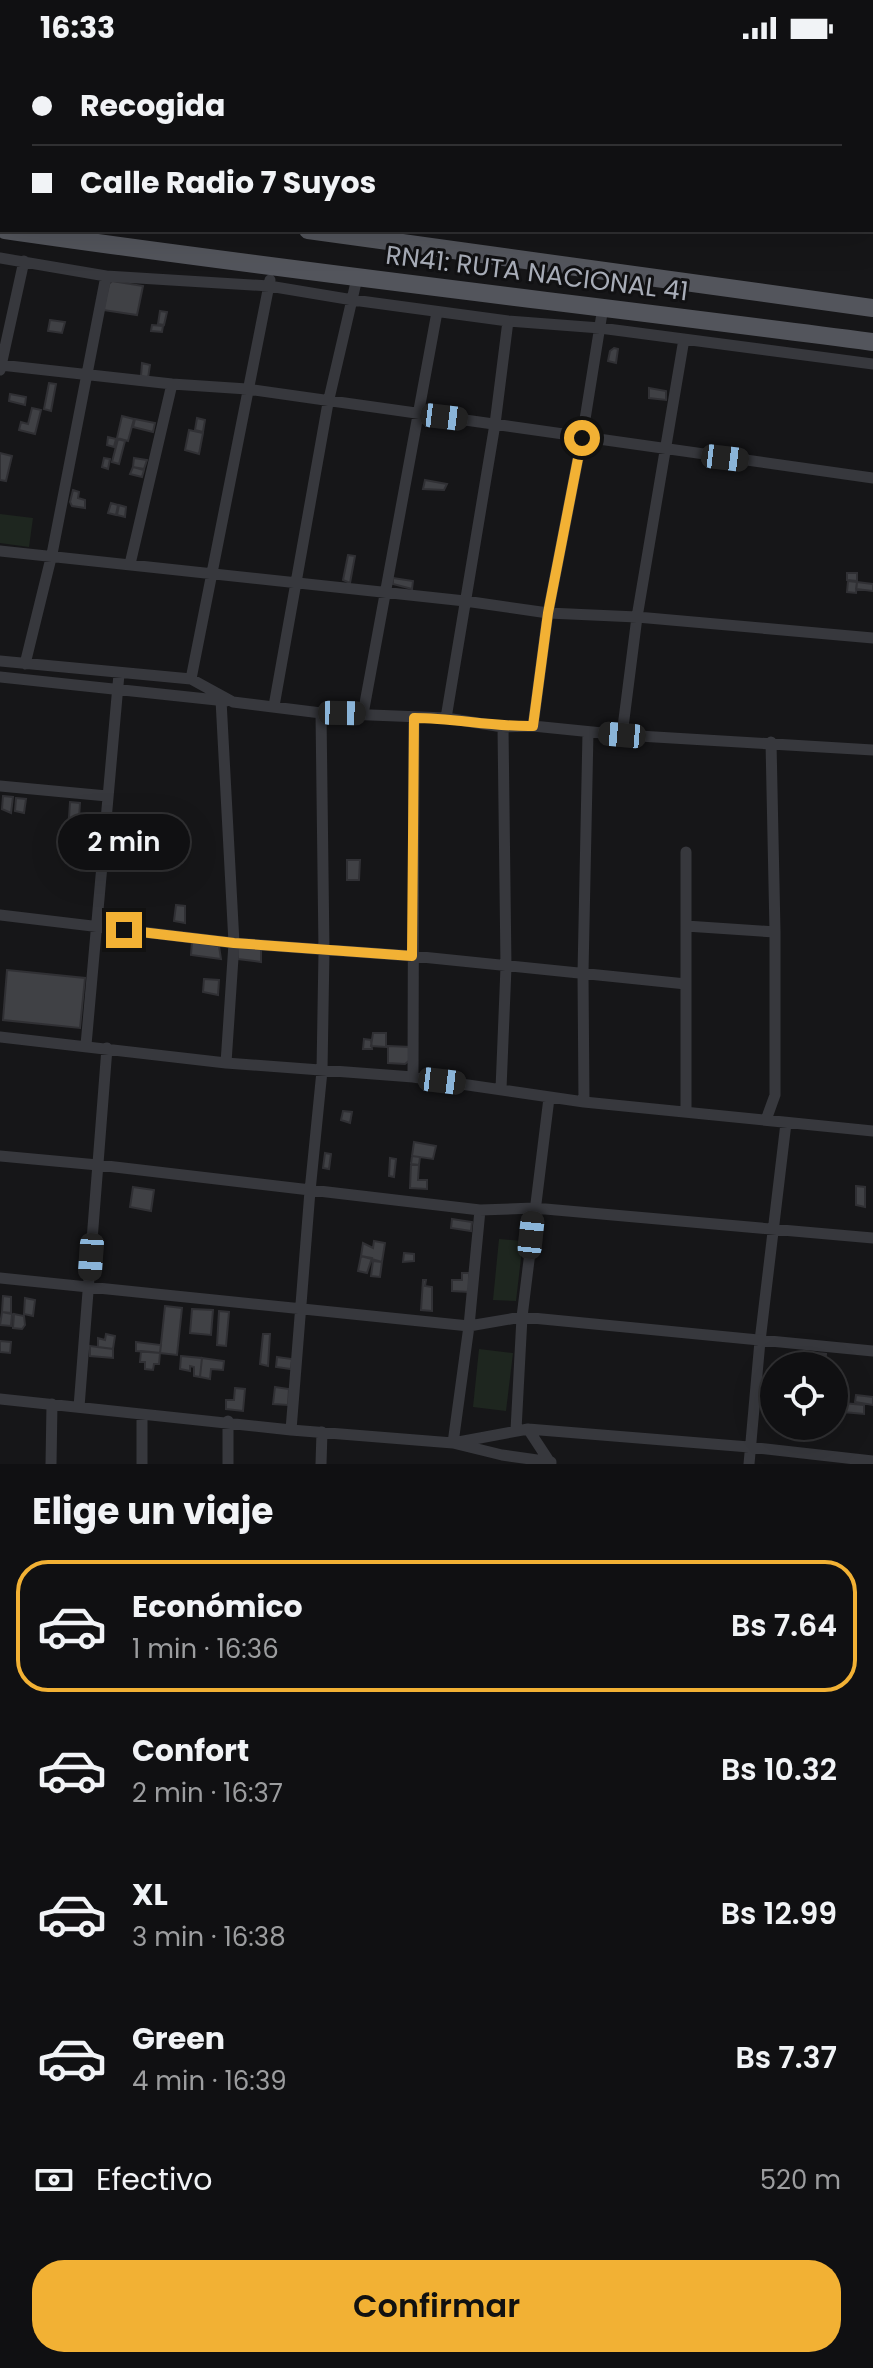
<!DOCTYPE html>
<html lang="es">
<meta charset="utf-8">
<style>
:root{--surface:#101012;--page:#19191b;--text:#f1f3f6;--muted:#9c9d9f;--line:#303032;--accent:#f2b134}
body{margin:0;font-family:Poppins,sans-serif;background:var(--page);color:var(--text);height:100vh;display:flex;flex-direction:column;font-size:30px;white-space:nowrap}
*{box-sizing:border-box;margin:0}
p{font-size:26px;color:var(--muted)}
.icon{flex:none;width:44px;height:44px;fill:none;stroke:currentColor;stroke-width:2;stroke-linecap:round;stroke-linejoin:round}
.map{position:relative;height:1408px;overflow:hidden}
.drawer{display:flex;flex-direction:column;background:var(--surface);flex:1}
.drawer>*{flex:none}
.guide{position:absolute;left:0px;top:0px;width:874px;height:176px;box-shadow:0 8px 32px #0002,0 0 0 2px var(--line);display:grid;align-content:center;height:176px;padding:0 32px;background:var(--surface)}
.fabs{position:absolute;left:760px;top:1296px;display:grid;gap:16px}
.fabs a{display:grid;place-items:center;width:88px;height:88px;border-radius:50%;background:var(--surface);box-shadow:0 8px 32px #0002,0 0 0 2px var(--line);font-size:40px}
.end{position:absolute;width:36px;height:36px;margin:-18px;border:10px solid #f2b134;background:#111;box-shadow:0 0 0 4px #111}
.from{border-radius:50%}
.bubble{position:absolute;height:56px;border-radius:28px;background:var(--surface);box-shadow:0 8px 32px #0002,0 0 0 2px var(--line);font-size:26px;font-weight:600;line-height:56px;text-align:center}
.car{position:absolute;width:24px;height:48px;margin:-24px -12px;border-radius:10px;box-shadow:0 0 6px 2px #0007;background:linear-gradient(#222 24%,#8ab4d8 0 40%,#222 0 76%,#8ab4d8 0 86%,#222 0)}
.guide b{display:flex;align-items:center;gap:28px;height:76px;font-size:30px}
.guide b+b{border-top:2px solid var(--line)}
.guide i{width:20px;height:20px;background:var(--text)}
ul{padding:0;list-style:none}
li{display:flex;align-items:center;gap:24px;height:132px;margin:0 16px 12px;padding:0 16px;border:4px solid transparent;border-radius:32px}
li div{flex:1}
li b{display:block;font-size:30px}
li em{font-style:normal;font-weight:600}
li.selected{border-color:var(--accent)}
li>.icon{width:72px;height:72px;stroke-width:1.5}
h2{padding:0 32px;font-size:36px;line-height:96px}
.pay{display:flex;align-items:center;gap:20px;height:88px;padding:0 32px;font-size:30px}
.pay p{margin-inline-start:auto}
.primary-button{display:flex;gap:16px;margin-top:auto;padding:16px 32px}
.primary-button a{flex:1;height:92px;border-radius:32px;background:var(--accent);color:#111;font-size:32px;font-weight:600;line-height:92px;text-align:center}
.status{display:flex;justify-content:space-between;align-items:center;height:56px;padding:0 40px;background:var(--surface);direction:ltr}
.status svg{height:22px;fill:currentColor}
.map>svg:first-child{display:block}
</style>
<div class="status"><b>16:33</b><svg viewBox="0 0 49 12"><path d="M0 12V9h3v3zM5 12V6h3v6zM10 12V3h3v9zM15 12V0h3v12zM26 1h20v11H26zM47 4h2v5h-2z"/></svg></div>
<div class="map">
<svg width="873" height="1408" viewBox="0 0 873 1408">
<rect width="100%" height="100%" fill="#161618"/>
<path fill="#1e261f" d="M0,458l33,4 -4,29 -29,-4z
M499,1183l24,2 -7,60 -23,-1z
M479,1293l34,4 -7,58 -33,-4z"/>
<path fill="#404145" stroke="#303034" stroke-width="2" d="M112,225l31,5 -6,29 -34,-5 6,-26z
M160,255l7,1 -3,13 -6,-1z
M50,264l15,2 -3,11 -14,-2z
M152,269l11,1 -1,6 -11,-1z
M614,292l4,1 -2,14 -8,-2 2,-10z
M142,307l8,2 -2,13 -7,-2z
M49,327l7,1 -5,27 -7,-2z
M649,332l17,3v9l-17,-2z
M10,338l16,3 -1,8 -16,-4z
M32,352l9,2 -6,24 -16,-4 2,-8 7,2z
M122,360l12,3 -6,22 -11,-3z
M197,362l8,2 -2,12 -8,-2z
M135,363l20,4 -2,9 -20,-5z
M189,374l14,3 -4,21 -14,-4z
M108,381l8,2 -2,8 -7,-2z
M118,383l7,2 -6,23 -7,-2z
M0,397l12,3 -6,25 -6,-1z
M104,402l6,1 -2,10 -6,-2z
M134,402l13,2 -3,9 -11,-2z
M133,411l11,3 -2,7 -12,-3z
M425,424l22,4 -3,6 -21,-1z
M73,434l6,2 -1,6 7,2v8l-13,-2 -2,-4z
M111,447l7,2 -2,10 -8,-2z
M119,449l7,2 -1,10 -8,-2z
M348,499l7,1 -5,27 -7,-3z
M847,517h10v8l-10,-1z
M393,522l20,3 -1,8 -19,-5z
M848,525l9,1 -1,11 -9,-1z
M857,526l16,2v7l-17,-2z
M3,740l10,1 -2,16 -9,-4z
M16,742l10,1 -2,14 -9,-2z
M70,746l10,1 -1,15h-10z
M123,777l12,2 -1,19 -13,-3z
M151,780l13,2 -3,19 -13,-2z
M347,804h13l-1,20h-12z
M176,849l9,1v17l-11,-2z
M192,885l27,5 2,13 -30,-4z
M237,891h24v15l-23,-3z
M7,914l78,8 -5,50 -77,-8z
M204,923l15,1 -1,15 -15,-3z
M373,977h13v14l-15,-1z
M364,983l7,1 1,9h-9z
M388,990l23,1 -1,13 -5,4 -17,-1z
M343,1055l9,1 -2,11 -9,-3z
M414,1086l22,4 -3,13 -21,-3z
M325,1097l6,1 -2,15 -6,-1z
M412,1100l8,1 -1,8 -8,-1z
M390,1102l6,1 -2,18 -5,-1z
M411,1108l8,1 -1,15h9v9l-17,-1z
M856,1130l9,1v20l-9,-2z
M133,1131l21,3 -3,21 -21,-4z
M452,1163l20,3 -1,9 -20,-3z
M374,1185l11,2 -3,19 -21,-6 2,-13 10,5z
M404,1197l10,1v7l-11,1z
M361,1200l11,2 -5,15 -9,-2z
M373,1205l9,1 -2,15 -9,-1z
M462,1217h7v19l-17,-1v-11h10z
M423,1224h3l-1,6 7,1v24l-11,-1z
M3,1240l8,1v16l-9,-1z
M25,1242l10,2 -2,16 -9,-2z
M165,1250l17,2 -5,47 -17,-2z
M192,1253l21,1 -2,25 -21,-2z
M219,1255l10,1 -3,34 -9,-1z
M2,1256l10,2 -1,12 -11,-1z
M14,1258l10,2 1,9 -3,4 -9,-1z
M106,1278l9,2 -2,13 -15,-2v-9l7,2z
M263,1278h7l-2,32 -8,-2z
M0,1285l11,1 -1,11 -10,-1z
M136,1286l25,3 -1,8 -24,-2z
M90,1290l23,3v9l-23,-2z
M141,1295l19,2 -1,11h-5l-1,6 -8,-1v-7h-5z
M805,1296l21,2 -1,12h-21z
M181,1300l21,2 -2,19 -6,-1v-9l-4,-1v5l-10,-2z
M277,1301l15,2 -1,10 -15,-2z
M202,1302l22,3 -1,9 -12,-1 -1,10 -10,-2z
M834,1329l10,1 -1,7h-9z
M275,1331l14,2 -1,16 -15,-1z
M235,1332l10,1 -2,22 -17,-2v-9h8z
M834,1337l10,1 -1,9 -9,-1z
M856,1339l17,2v8l-18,-3z
M834,1347h9l-1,9 -8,-1z
M843,1347l21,2v9l-21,-2z"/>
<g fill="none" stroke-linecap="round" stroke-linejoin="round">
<path stroke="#37383d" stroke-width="11" d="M8,0l13,2
M607,0l14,2
M0,202l106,18 163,10 84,14 155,21 -13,103 -49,294
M508,265l92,7 273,36
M0,309l172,19 75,5 626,89
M0,314l24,-109
M0,495l465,50 83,12 89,4 236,21
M130,508l42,-180
M0,605l191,18 42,23 88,11 125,5 57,9 30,-1 89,9 251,15
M25,608l27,-110 54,-278
M0,621l226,24
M191,623l79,-399
M221,644l13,243 -8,120
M274,650l54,-303 29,-125
M363,658l74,-402
M533,670l15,-113 34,-175 21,-131
M622,679l15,-118 47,-278
M0,730l107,10
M686,796v259
M0,859l234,28 178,13 274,28
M686,870l89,6
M0,981l226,26 187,14 171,25 289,29
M86,989l33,-371
M413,1021l1,-359
M501,1033l5,-122 -3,-240
M584,1046l-1,-129 5,-241
M766,1064l9,-25v-163l-4,-190
M0,1100l98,9 382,45 54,-2 339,30
M480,1154l-11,116 -16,117 49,12 49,7
M0,1222l469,48 53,-9 351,34
M0,1343l291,31 162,13 75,-14 221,18 124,14
M79,1351l28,-359
M228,1365v43
M528,1373l23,35
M291,1374l19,-239 12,-120 2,-120 -3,-238
M516,1374l6,-113 27,-219
M51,1408l1,-60
M142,1408v-49
M321,1408l1,-32
M749,1408l11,-123 26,-218"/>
<path stroke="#53555c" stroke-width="18" d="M0,136h2
M5,174c288,42 579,74 868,112
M308,174l565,78"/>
</g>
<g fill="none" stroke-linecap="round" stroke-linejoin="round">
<path stroke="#f2b134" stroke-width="10" d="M124,874l110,13 178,13 2,-238c40,0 79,9 119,8l15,-113 34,-175"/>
</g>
<g text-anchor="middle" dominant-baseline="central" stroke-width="6" stroke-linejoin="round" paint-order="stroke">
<g font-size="26" fill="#a8adb8" stroke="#111113">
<text transform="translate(537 217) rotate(7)">RN41: RUTA NACIONAL 41</text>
</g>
</g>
</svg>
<div class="fabs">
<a><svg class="icon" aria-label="locate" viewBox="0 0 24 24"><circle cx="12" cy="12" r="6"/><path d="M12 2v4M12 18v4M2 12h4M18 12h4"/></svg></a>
</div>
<i class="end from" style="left:582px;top:382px"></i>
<i class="end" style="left:124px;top:874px"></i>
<div class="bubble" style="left:58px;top:758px;width:132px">2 min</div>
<i class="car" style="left:444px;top:361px;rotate:97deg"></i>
<i class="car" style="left:725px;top:402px;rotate:97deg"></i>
<i class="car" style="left:342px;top:657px;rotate:91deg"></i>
<i class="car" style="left:622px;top:679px;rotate:275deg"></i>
<i class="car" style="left:442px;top:1025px;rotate:97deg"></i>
<i class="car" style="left:531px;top:1179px;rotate:6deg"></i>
<i class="car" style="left:91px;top:1201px;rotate:184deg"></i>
<div class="guide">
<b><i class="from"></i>Recogida</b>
<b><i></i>Calle Radio 7 Suyos</b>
</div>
</div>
<section class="drawer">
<h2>Elige un viaje</h2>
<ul>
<li class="selected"><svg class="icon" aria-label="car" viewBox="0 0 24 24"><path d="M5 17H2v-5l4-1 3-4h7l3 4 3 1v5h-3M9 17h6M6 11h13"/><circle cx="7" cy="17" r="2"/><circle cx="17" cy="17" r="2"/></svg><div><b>Económico</b><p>1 min · 16:36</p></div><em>Bs 7.64</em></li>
<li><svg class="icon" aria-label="car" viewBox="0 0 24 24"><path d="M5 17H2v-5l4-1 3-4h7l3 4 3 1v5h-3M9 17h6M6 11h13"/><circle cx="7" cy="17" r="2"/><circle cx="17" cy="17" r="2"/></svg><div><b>Confort</b><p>2 min · 16:37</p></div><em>Bs 10.32</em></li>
<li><svg class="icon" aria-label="car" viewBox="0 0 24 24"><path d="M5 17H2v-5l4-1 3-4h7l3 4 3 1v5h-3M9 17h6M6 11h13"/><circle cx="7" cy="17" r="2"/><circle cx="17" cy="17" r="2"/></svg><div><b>XL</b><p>3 min · 16:38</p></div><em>Bs 12.99</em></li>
<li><svg class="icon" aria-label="car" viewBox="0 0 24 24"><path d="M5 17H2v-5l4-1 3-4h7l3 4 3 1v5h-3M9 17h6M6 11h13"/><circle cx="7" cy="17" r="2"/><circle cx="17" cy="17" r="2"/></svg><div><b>Green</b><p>4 min · 16:39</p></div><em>Bs 7.37</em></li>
</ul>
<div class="pay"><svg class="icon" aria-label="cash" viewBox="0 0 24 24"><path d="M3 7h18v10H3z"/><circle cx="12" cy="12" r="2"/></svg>Efectivo<p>520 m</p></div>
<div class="primary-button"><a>Confirmar</a></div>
</section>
